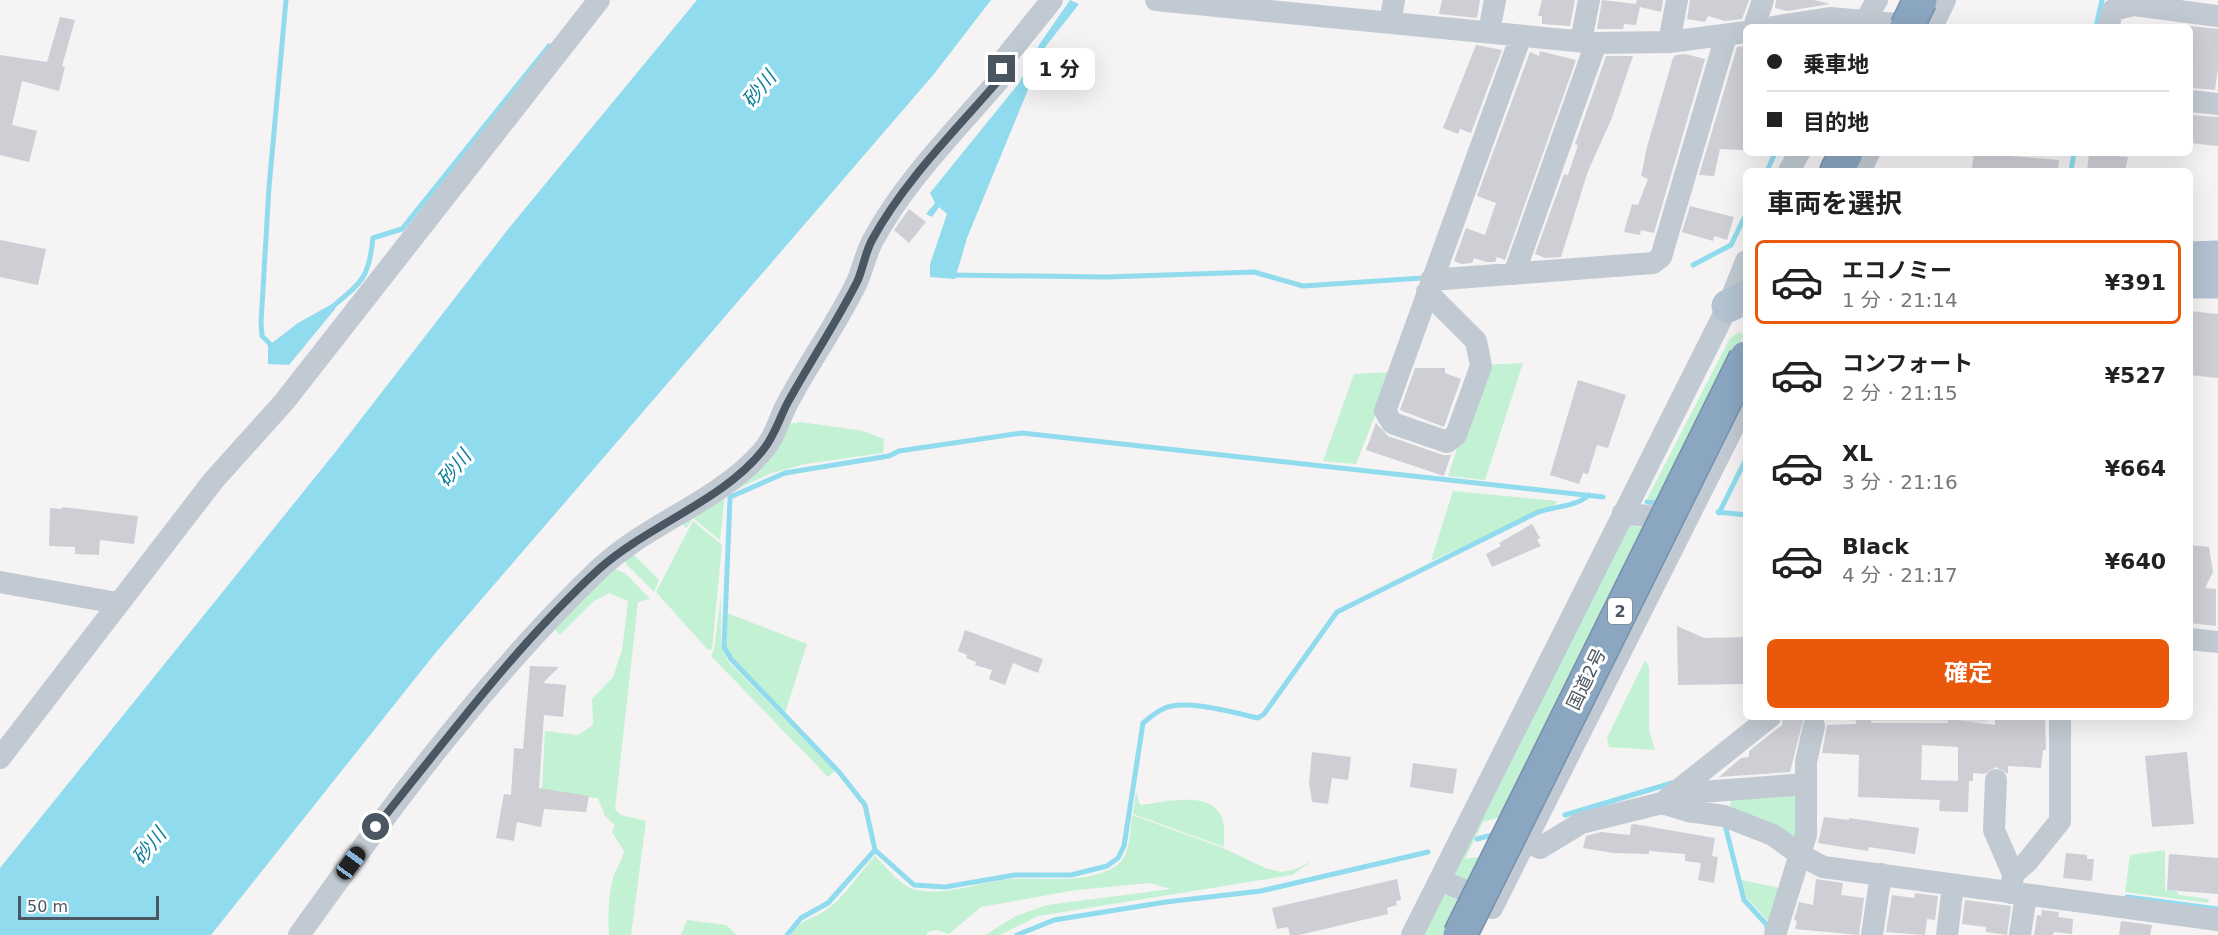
<!DOCTYPE html>
<html lang="ja">
<meta charset="utf-8">
<style>
:root{--surface:#fff;--page:#f6f6f6;--text:#222;--muted:#767676;--line:#e0e0e0;--accent:#ea580c}
body{margin:0;font-family:"DejaVu Sans","Noto Sans JP",sans-serif;background:var(--page);color:var(--text);height:100vh;display:flex;flex-direction:column;font-size:22px;white-space:nowrap}
*{box-sizing:border-box;margin:0}
p{font-size:20px;color:var(--muted)}
.icon{flex:none;width:33px;height:33px;fill:none;stroke:currentColor;stroke-width:2;stroke-linecap:round;stroke-linejoin:round}
.map{position:relative;flex:1;overflow:hidden}
.sheet{position:absolute;left:1743px;top:168px;width:450px;height:552px;display:flex;flex-direction:column;background:var(--surface);border-radius:9px;box-shadow:0 6px 24px #0002}
.sheet>*{flex:none}
.hud{position:absolute;left:1743px;top:24px;width:450px;height:132px;border-radius:9px;box-shadow:0 6px 24px #0002;display:grid;align-content:center;height:132px;padding:0 24px;background:var(--surface)}
.scale{position:absolute;left:18px;bottom:15px;width:141px;box-sizing:border-box;padding-left:6px;border:3px solid #4a5661;border-top:0;font-size:16px;line-height:21px;white-space:nowrap;color:#4a5661;-webkit-text-stroke:4px #fff;paint-order:stroke}
.end{position:absolute;width:27px;height:27px;margin:-14px;border:8px solid #4a5661;background:#fff;box-shadow:0 0 0 3px #fff}
.from{border-radius:50%}
.bubble{position:absolute;height:42px;border-radius:9px;background:var(--surface);box-shadow:0 6px 24px #0002;font-size:20px;font-weight:700;line-height:42px;text-align:center}
.car{position:absolute;width:18px;height:36px;margin:-18px -9px;border-radius:8px;box-shadow:0 0 4px 2px #0007;background:linear-gradient(#222 24%,#8ab4d8 0 40%,#222 0 76%,#8ab4d8 0 86%,#222 0)}
.hud b{display:flex;align-items:center;gap:21px;height:57px;font-size:22px}
.hud b+b{border-top:2px solid var(--line)}
.hud i{width:15px;height:15px;background:var(--text)}
ul{padding:0;list-style:none}
li{display:flex;align-items:center;gap:18px;height:84px;margin:0 12px 9px;padding:0 12px;border:3px solid transparent;border-radius:9px}
li div{flex:1}
li b{display:block;font-size:22px}
li em{font-style:normal;font-weight:700}
li.active{border-color:var(--accent)}
li>.icon{width:54px;height:54px;stroke-width:1.5}
h2{padding:0 24px;font-size:27px;line-height:72px}
.primary-button{display:flex;gap:12px;margin-top:auto;padding:12px 24px}
.primary-button a{flex:1;height:69px;border-radius:9px;background:var(--accent);color:#fff;font-size:24px;font-weight:700;line-height:69px;text-align:center}
.map>svg:first-child{display:block}
</style>
<div class="map">
<svg width="2218" height="935" viewBox="0 0 2218 935">
<rect width="100%" height="100%" fill="#f5f3f3"/>
<path fill="#e6e4e5" d="M1848,717h140l-1,5 -137,-1z"/>
<path fill="#c3f1d4" d="M1739,332l5,3 -85,166 -12,-2 83,-161z
M1523,363l-38,117 -37,-4 37,-111z
M1392,372l-36,92 -33,-3 31,-87z
M800,422l64,9 20,8 -1,14 -78,11 -36,10 -44,21 -5,45 -27,-22 -7,10 -7,-8 110,-96z
M1453,491l104,10 -1,3 -125,57z
M693,521l29,24 -10,104 -4,1 -52,-58z
M1624,524l23,4 -144,288 -20,6 -18,37 18,-3 -14,28 -17,-8z
M631,552l28,28 -5,12 -28,-28 -1,-7z
M612,568l13,5 25,26 -12,3 -23,207 6,6 25,6 -15,114h-22c-1,-19 -1,-38 4,-57 3,-9 9,-17 11,-27l-12,-19 3,-7 -10,-9 -7,-18 -56,-7 3,-60 33,4 15,-10 -1,-26 21,-22 9,-27 6,-49 -19,-8 -15,8 -34,34 -8,-9z
M721,596v50l7,15 107,110 -7,6 -117,-121 3,-6z
M727,613l80,31 -22,69 -52,-54 -8,-13z
M1645,660l4,7v63l6,20 -46,-3 -2,-9z
M1136,792l4,13c24,-2 70,-16 82,13 3,8 2,20 2,29l-91,-33z
M1792,792l5,9 2,38 -69,-27 1,-14z
M1132,815l91,33 42,20 16,4 15,-3 16,-8 -20,14 -254,41 -38,19h-15l31,-19 31,-11 124,-16 -22,-6 -73,7 -95,17 -32,27 -12,-4 -10,2v3h-136c7,-14 16,-14 29,-21 22,-12 38,-40 55,-58 10,10 25,29 38,33 33,9 67,-8 99,-10 34,-2 74,6 104,-13 15,-10 14,-36 16,-51z
M2165,850v40l11,1 3,4 30,4 -1,4 -83,-11 5,-37z
M1741,880l39,8 -8,37 -26,-28z
M1441,892l21,10 -16,33h-27z
M687,920l39,5 11,10h-56z"/>
<path fill="#90dcee" d="M697,0h294l-57,74 -497,577 -226,284h-211v-67l337,-418 172,-222z
M1070,0l9,4 -33,42 -79,192 -12,41 -25,-2v-13l17,-50 -8,-7 -7,10 -6,-3 9,-11 -5,-10 89,-110 20,-38z
M332,304h5l-2,5 -46,56 -21,-1v-18l30,-23z"/>
<g fill="none" stroke-linecap="round" stroke-linejoin="round">
<path stroke="#90dcee" stroke-width="5" d="M2096,27l6,-27
M1767,171l8,-18
M2071,171l3,-18
M1693,265l38,-20 15,-31
M949,275l157,2 148,-5 49,14 119,-8
M332,307c30,-25 37,-29 41,-69l29,-9 147,-183
M274,348l-12,-12 -1,-13 8,-136 17,-187
M1647,502l16,2
M1718,512l28,3
M1719,513l27,-54
M1565,815l107,-32
M1725,825l19,75 23,25v4
M1477,839l19,-5
M875,850l39,35 31,2 70,-12h56l36,-9 11,-8 6,-12 19,-123c6,-5 13,-11 20,-14 21,-11 72,4 95,9l6,-4 73,-102 199,-99c17,-7 40,-6 53,-18
M2127,897l91,12
M787,935l14,-17 27,-15 47,-53 -10,-45 -26,-33 -108,-113 -7,-12 6,-150 55,-24 104,-17 10,-5 123,-18 581,64
M1017,935l37,-15 112,-18 95,-11 167,-39"/>
</g>
<path fill="#cdcfd5" fill-rule="evenodd" d="M1442,0h38l-3,18 -38,-4z
M1542,0h33l-5,26 -28,-2v-8h-4z
M1602,0l34,4 1,-4h26l-2,12 -21,-5 -4,18 -12,-1 -1,5h-26z
M1690,0h59l-7,19 -17,2 -17,-5 -3,6 -18,-3z
M1776,0h38l16,4 -43,7 -12,-3z
M60,17l15,3 -13,46 3,1 -6,24 -37,-10 -10,44 25,6 -8,31 -29,-7v-100l47,7z
M2190,26l28,3v40l-3,20 3,1 -28,-2z
M1476,45l26,5 -31,83 -11,-4 -2,5 -15,-6z
M1746,46v69l-3,35 -23,-1 -6,27 -15,-1 38,-128z
M1540,51l36,9 -71,200 -8,-3 -2,5h-9l-12,-4 -2,5 -10,1 -8,-3 12,-33 19,7 11,-32 -19,-7 53,-144 9,4z
M1685,54l20,5 -51,174 -13,-3 -1,5 -16,-3 8,-28 6,1 10,-26 -7,-3 6,-29 26,-89 3,-3z
M1606,56h27l-22,64 -23,51 -27,86 -16,1 -10,-4 29,-80 4,1 10,-30 -3,-1z
M2190,115l28,2v29l-28,-3z
M1974,153l85,7 -1,11 -86,-3z
M2089,153l39,4 -3,14h-38z
M1690,206l44,11 -7,23 -13,-4 -1,5 -31,-9z
M909,209l17,13 -17,21 -15,-13z
M0,240l46,9 -8,36 -38,-8z
M2190,311l28,3v64l-28,-3z
M1415,368h30v5l16,6 -17,48 -44,-17z
M1578,380l48,15 -18,53 -11,-3 -9,29 -5,-1 -4,11 -29,-9z
M1376,423l12,13 55,19h8l-7,21 -78,-26z
M62,507l76,9 -4,28 -34,-4 -1,15 -24,-1v-7l-26,-1 1,-38 12,1z
M1532,524l8,14 -3,2 4,6 -49,21 -6,-13 15,-8 -2,-3z
M2190,545l19,2 4,25 -8,16 11,1v37l-26,-3z
M1677,626l27,12 42,-1v47l-68,1z
M965,630l78,29 -5,14 -25,-10 -8,22 -16,-6 3,-9 -17,-5 1,-3 -10,-4 1,-3 -9,-4z
M530,666l29,1 -16,16 23,2 -3,32 -19,-2 -5,73 50,8 -3,16 -42,-3 -3,18 -24,-5 -3,19 -18,-3 8,-44 7,1 3,-47 9,1z
M1783,717h21l-14,55 -71,5 22,-19 8,-1v-6l33,-26z
M1856,717h15v6h77v-4l47,6v-8h50l1,33h-3l-2,18 -33,-2v8l-12,-7 -12,7 -11,-1v8h-4l-1,31 -29,-1 1,-11 -82,-3 1,-42 -37,-2 5,-28 29,-1zM1922,745l36,2v34l-37,-1z
M1312,752l39,5 -3,23 -16,-2 -4,26 -16,-2 -3,-19z
M2187,752l7,72 -42,3 -7,-71z
M1413,763l44,6 -4,25 -43,-7z
M1824,817l25,3v-2l70,10 -4,26 -46,-7 -1,4 -50,-8z
M1634,824l81,14 -3,18 6,1 -4,26 -16,-3 3,-17 -16,-2v-7l-36,-3v3l-36,-1 -30,-5 3,-12 15,-4 29,3 1,-10z
M2066,853l21,2v4h7l-2,22 -29,-3z
M2169,854l49,4v36l-51,-4z
M1397,879l4,21 -5,1 1,4 -10,3 1,6 -89,21h-9l-2,-8 -11,2 -5,-21z
M1816,879l27,4 -2,12 23,3 -5,37 -64,-6 2,-8 -3,-1 5,-18 14,3z
M1915,893l23,3 -3,24 -8,-1 -2,16 -39,-3 6,-37 22,3z
M1965,900l46,6 -4,29 -21,-3v-5l-24,-3z
M2042,910l17,2 -1,5 15,2 -1,15 -18,-2 -1,3h-19l3,-20 4,1z
M2121,921l31,4 -2,10h-31z"/>
<g fill="none" stroke-linecap="round" stroke-linejoin="round">
<g stroke="#7691ad" stroke-width="36">
<path id="highway" d="M1837,171l9,-18"/>
</g>
<path stroke="#c1cad2" stroke-width="22" d="M1156,0l440,43 73,-1 77,-10
M1390,23l4,-23
M1754,27l9,-27
M1773,27l57,-9 101,9
M1862,27l15,-27
M1932,27l13,-27
M2108,27l5,-17 21,-5 84,11
M1489,32l6,-32
M1581,41l8,-41
M1669,42l8,-42
M2190,101l28,3
M1789,171l10,-18
M1860,171l9,-18
M1514,274l82,-231
M1431,280l222,-17 8,-6 65,-221
M1427,292l49,49 5,25 -25,69 -9,7 -55,-19 -7,-12 136,-375
M1623,513l55,7
M0,582l117,21
M2190,639l28,3
M0,758l213,-277 71,-79 315,-402
M1996,780l-2,50 19,44
M1675,794l131,-10
M1662,803l108,-86
M1525,841l15,7 41,-25 81,-20 26,8 36,5 49,19 26,19 24,13 395,53
M1440,880l51,22
M2011,893l2,-19 14,-12 33,-41v-104
M1492,908l254,-506
M299,935c91,-127 186,-256 299,-365 48,-46 118,-67 163,-117 14,-15 17,-32 26,-49 22,-42 50,-80 70,-122 6,-14 9,-29 16,-42 32,-59 81,-108 125,-159l8,-24 46,-57
M1412,935l316,-629 18,-45
M1775,935l31,-100v-73l8,-36
M1872,935l9,-61
M1947,935l6,-50
M2020,935l6,-40"/>
<path stroke="#b3c2d1" stroke-width="33" d="M2190,258l28,-1
M2190,282h28
M1728,306l18,-9"/>
<use href="#highway" stroke="#8ba6c1" stroke-width="33"/>
<g stroke="#7691ad" stroke-width="36" stroke-linecap="butt">
<path id="highway-bridge" d="M1907,27l13,-27
M1460,935l286,-577"/>
</g>
<use href="#highway-bridge" stroke="#8ba6c1" stroke-width="33"/>
</g>
<g fill="none" stroke-linecap="round" stroke-linejoin="round">
<path stroke="#4a5661" stroke-width="8" d="M376,827c71,-88 140,-182 223,-258 48,-43 125,-69 164,-119 12,-15 16,-31 25,-48 22,-40 48,-79 69,-120 6,-13 8,-29 15,-42 32,-59 82,-108 126,-159l4,-12"/>
</g>
<g text-anchor="middle" dominant-baseline="central" stroke-width="6" stroke-linejoin="round" paint-order="stroke">
<rect fill="#fff" stroke="#808990" stroke-width="1.5" x="1608" y="598" width="24" height="26" rx="4.5"/>
<g font-size="16" font-weight="bold" fill="#4a5661">
<text x="1620" y="611">2</text>
</g>
<g font-size="18" fill="#4a5661" stroke="#fff">
<text transform="translate(1586 679) rotate(-64)">国道2号</text>
</g>
<g font-size="20" font-style="italic" fill="#0c7f9a" stroke="#fff">
<text transform="translate(759 89) rotate(-51)">砂川</text>
<text transform="translate(454 468) rotate(-51)">砂川</text>
<text transform="translate(149 846) rotate(-51)">砂川</text>
</g>
</g>
</svg>
<div class="scale">50 m</div>
<i class="end from" style="left:376px;top:827px"></i>
<i class="end" style="left:1002px;top:69px"></i>
<div class="bubble" style="left:1023px;top:48px;width:72px">1 分</div>
<i class="car" style="left:351px;top:863px;rotate:36deg"></i>
<div class="hud">
<b><i class="from"></i>乗車地</b>
<b><i></i>目的地</b>
</div>
<section class="sheet">
<h2>車両を選択</h2>
<ul>
<li class="active"><svg class="icon" aria-label="car" viewBox="0 0 24 24"><path d="M5 17H2v-5l4-1 3-4h7l3 4 3 1v5h-3M9 17h6M6 11h13"/><circle cx="7" cy="17" r="2"/><circle cx="17" cy="17" r="2"/></svg><div><b>エコノミー</b><p>1 分 · 21:14</p></div><em>¥391</em></li>
<li><svg class="icon" aria-label="car" viewBox="0 0 24 24"><path d="M5 17H2v-5l4-1 3-4h7l3 4 3 1v5h-3M9 17h6M6 11h13"/><circle cx="7" cy="17" r="2"/><circle cx="17" cy="17" r="2"/></svg><div><b>コンフォート</b><p>2 分 · 21:15</p></div><em>¥527</em></li>
<li><svg class="icon" aria-label="car" viewBox="0 0 24 24"><path d="M5 17H2v-5l4-1 3-4h7l3 4 3 1v5h-3M9 17h6M6 11h13"/><circle cx="7" cy="17" r="2"/><circle cx="17" cy="17" r="2"/></svg><div><b>XL</b><p>3 分 · 21:16</p></div><em>¥664</em></li>
<li><svg class="icon" aria-label="car" viewBox="0 0 24 24"><path d="M5 17H2v-5l4-1 3-4h7l3 4 3 1v5h-3M9 17h6M6 11h13"/><circle cx="7" cy="17" r="2"/><circle cx="17" cy="17" r="2"/></svg><div><b>Black</b><p>4 分 · 21:17</p></div><em>¥640</em></li>
</ul>
<div class="primary-button"><a>確定</a></div>
</section>
</div>
